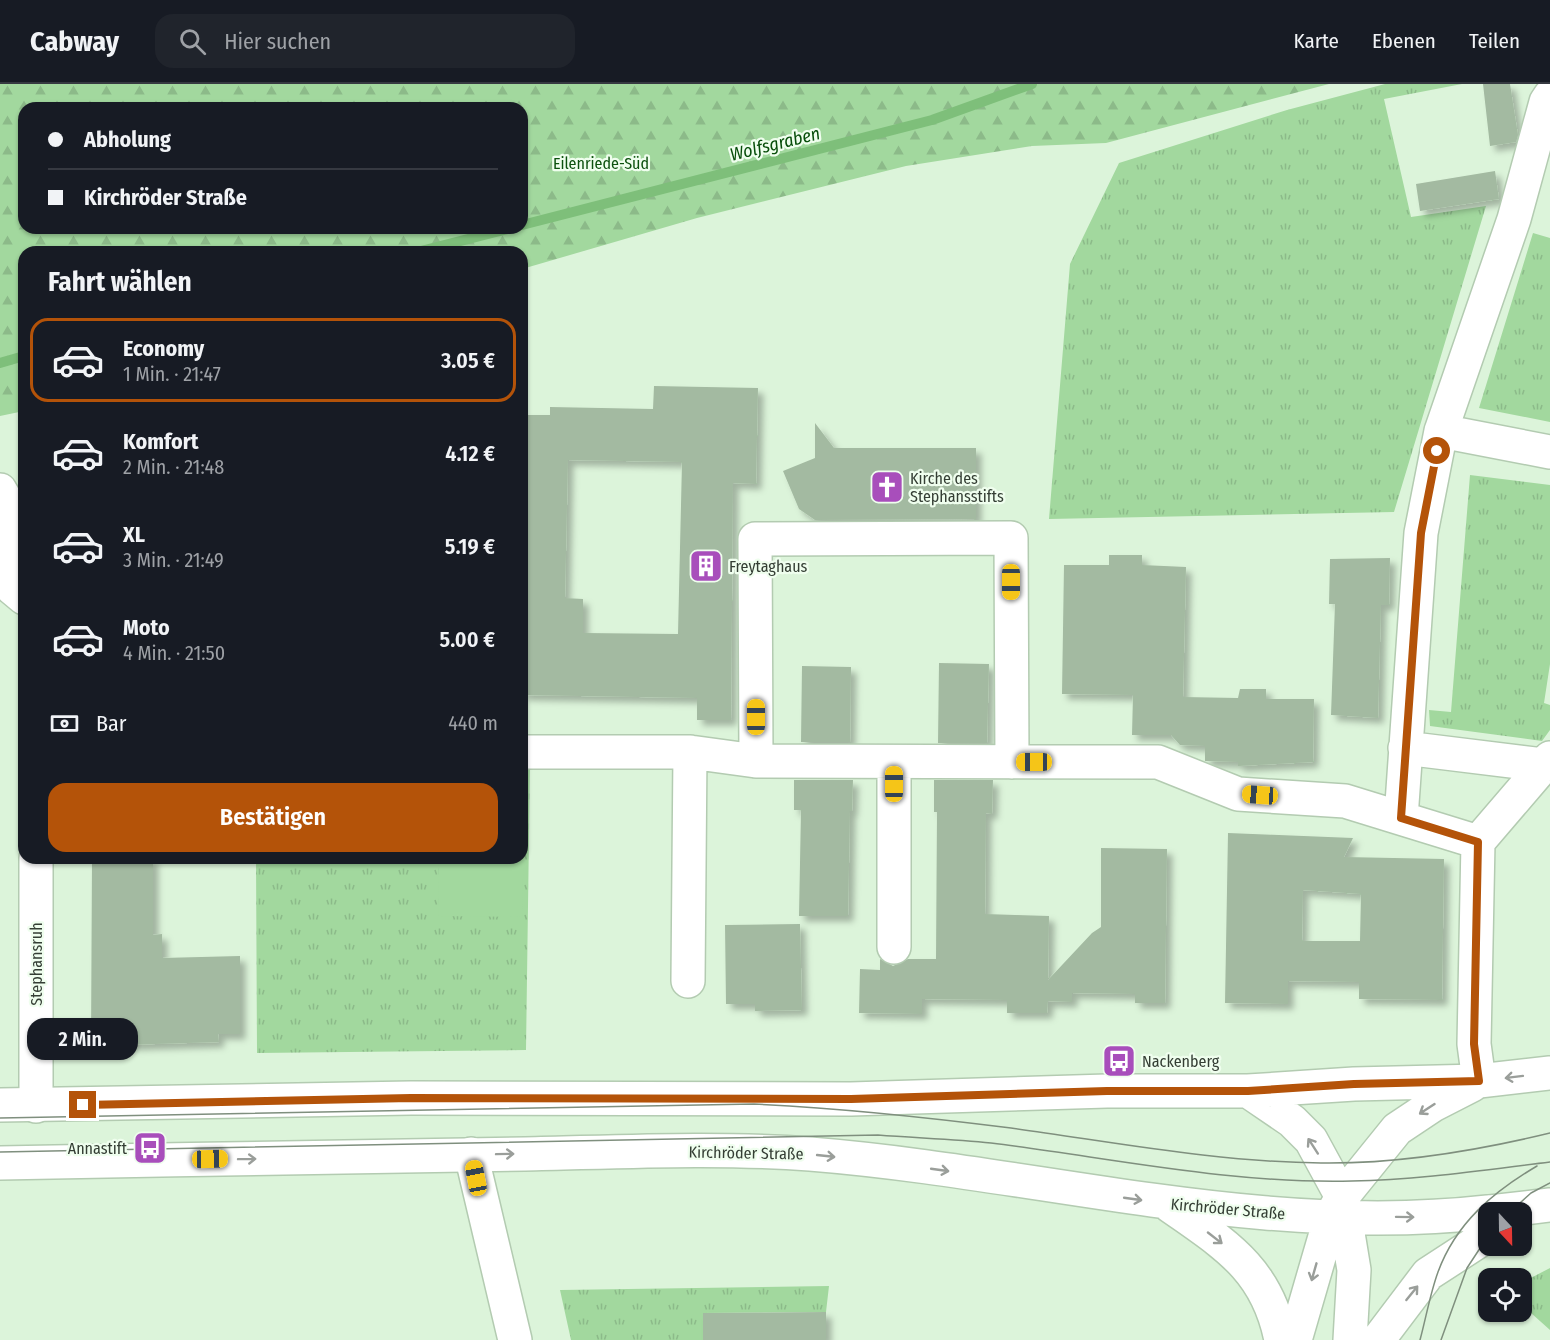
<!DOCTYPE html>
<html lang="de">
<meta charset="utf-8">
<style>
:root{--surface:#171b24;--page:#20242c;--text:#f1f3f6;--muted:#9ea1a6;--line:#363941;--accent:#b45309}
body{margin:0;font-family:"Fira Sans Condensed",sans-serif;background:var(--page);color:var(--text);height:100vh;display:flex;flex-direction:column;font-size:22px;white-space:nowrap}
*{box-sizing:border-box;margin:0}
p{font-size:20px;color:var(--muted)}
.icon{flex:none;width:33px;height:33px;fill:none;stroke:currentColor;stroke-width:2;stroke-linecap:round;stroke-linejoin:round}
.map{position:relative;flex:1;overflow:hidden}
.side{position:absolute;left:18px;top:162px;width:510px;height:618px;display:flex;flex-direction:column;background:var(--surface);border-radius:18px;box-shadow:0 2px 4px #0004}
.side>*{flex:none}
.top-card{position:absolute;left:18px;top:18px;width:510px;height:132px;border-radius:18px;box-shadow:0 2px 4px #0004;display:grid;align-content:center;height:132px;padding:0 30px;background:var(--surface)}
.needle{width:39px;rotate:158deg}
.buttons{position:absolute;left:1478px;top:1118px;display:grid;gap:12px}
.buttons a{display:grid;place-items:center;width:54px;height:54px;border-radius:12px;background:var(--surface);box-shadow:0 2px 4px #0004;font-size:30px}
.end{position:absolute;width:27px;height:27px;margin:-14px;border:8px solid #b45309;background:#fff;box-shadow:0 0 0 3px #fff}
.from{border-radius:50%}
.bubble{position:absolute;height:42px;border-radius:18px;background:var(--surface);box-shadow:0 2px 4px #0004;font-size:20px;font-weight:600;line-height:42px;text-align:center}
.car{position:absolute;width:18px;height:36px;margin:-18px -9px;border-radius:8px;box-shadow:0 0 4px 2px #0007;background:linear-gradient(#f5c518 24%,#345 0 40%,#f5c518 0 76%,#345 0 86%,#f5c518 0)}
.top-card b{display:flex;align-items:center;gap:21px;height:57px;font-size:22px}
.top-card b+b{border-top:2px solid var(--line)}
.top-card i{width:15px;height:15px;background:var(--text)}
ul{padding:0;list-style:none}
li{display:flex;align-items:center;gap:18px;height:84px;margin:0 12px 9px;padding:0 18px;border:3px solid transparent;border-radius:18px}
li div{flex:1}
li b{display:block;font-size:22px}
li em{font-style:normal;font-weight:600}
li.on{border-color:var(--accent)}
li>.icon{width:54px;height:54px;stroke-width:1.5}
h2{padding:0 30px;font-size:27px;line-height:72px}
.pay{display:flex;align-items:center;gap:15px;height:66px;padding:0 30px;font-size:22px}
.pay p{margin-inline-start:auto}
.cta{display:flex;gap:12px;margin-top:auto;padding:12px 30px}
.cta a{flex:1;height:69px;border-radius:18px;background:var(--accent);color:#fff;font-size:24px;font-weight:600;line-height:69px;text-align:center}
header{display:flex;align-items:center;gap:36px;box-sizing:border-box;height:84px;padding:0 30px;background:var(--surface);border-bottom:2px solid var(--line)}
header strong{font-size:28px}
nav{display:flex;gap:33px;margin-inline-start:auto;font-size:21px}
.search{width:420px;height:54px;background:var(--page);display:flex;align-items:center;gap:15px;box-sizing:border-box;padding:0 21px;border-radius:18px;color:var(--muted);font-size:22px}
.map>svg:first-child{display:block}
</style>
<header>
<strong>Cabway</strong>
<div class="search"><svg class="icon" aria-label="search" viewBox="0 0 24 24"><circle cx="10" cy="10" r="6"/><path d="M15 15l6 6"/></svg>Hier suchen</div>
<nav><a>Karte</a><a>Ebenen</a><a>Teilen</a></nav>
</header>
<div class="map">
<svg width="1550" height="1256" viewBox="0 0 1550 1256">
<defs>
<pattern id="grass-tufts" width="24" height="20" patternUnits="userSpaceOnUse" patternTransform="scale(1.5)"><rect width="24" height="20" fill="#a2d89e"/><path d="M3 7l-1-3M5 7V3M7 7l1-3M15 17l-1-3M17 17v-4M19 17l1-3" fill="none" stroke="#8cba89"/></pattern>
<pattern id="forest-firs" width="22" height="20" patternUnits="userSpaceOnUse" patternTransform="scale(1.5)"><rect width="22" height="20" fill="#a2d89e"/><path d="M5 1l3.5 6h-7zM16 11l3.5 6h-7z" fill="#8cba89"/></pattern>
<filter id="shadow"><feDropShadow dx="5.5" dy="5.5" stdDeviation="3" flood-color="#0004"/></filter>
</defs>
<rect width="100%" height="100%" fill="#dcf4da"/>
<path fill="url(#grass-tufts)" d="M1385,0h77l-78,15 27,118 75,-11 -92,306 -345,7 21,-255 49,-101 168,-53z
M1533,149l17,5v184l-71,-14z
M1470,391l80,10v179l-6,39 6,2v25l-8,11 -112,-15 -1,-16 22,2z
M522,679h8l-4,287 -269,3 -1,-195h266z
M1550,1184v62l-29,-26v-21z
M829,1202l-3,26 -123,1v27h-132l-11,-50z"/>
<path fill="url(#forest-firs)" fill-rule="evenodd" d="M0,0h1329l-223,59 -74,3 -126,20 -209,52 -175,51v-17h-498v159l-24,5zM24,24h498v120h-498z"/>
<path fill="#a2d89e" d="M522,718h3l-3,115 -84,-1 1,-58h83z"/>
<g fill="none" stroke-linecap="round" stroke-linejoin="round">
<path stroke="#7ebf7a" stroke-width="10" d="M522,141l410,-105 100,-36
M417,168l94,-24
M0,279l24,-7"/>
</g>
<path fill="#a3baa1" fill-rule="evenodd" filter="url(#shadow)" d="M1483,0h27l8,51 -2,7 -26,4z
M1495,87l4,28 -79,12 -4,-27z
M654,302l104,2 -2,96 -23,-1 -2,237h-34v-22l-175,-3v-280h28v-8l103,2zM568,376l114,2 -4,172 -95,-1v-34l-18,-1z
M815,339l19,25h142v71l-161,1 -16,-11 -16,-38 32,-13z
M1109,471h33v10l44,2 -3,130 55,1 2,-9h26v10h48l-1,63 -75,4v-4l-33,-1v-15l-25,-1 -9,-10h-39l1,-40 -71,-1 2,-129h45z
M1390,474l-1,47h-8l-3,113 -47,-3 4,-111h-6l1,-45z
M939,579l50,1 -2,79h-49z
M802,582l49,1 -1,75h-49z
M794,696h59l-1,31h-2l-2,105h-49l2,-106h-7z
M934,696h59l-1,34 -6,-1 -1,101 64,2 -1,64 44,-47 9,-6v-79l66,1 -2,154h-30v-9l-63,-1v9l-24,-1 -1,12h-40v-13l-85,-1v15l-63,-1 1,-44 20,1v-11l13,7 15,-7h28l1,-147h-3z
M1228,749l125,5 -9,19 100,2 -2,141 -83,-1v-17l-71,-1v23l-63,-1zM1303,806l58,4 -1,47h-58z
M92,774h61v77l9,-1v24l78,-2v78h-22l1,8 -128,4z
M800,840l2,86 -47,1v-7h-29l-1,-79z
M826,1228v28h-123v-27z"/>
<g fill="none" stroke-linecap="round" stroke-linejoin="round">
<g stroke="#b3cbb1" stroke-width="36">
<path id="minor" d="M1550,12l-4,6 -32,117 -73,212 109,21
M0,406l7,12 5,86 12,10
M1405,664l138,17
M522,668h168l66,9 402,1 80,32 107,7 133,41 -4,202 5,37
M756,677l-1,-222 256,-1 1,224
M894,678v185
M1401,734l20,-285 20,-102
M1478,758l72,-84
M36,774v248
M688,897l2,-229
M471,1070l44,186"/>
</g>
<g stroke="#b3cbb1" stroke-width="36">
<path id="major" d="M1248,1007l44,30 19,19 31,57 12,73 -4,70
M0,1021l411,-7 440,1 256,-8h141l106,-7 125,-3 71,-8
M0,1079c175,-3 350,-7 525,-9 94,-2 190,-7 285,0 226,18 449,84 678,58
M1169,1121c55,39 98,63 112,135
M1490,1128l60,-7
M1295,1256l36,-124 11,-19 55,-68 36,-24 39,-20
M1378,1256l50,-66 60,-39"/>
</g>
<use href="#minor" stroke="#fff" stroke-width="33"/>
<use href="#major" stroke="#fff" stroke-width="33"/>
<path stroke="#7f8f7e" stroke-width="1.5" d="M0,1034l754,-14c86,4 171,13 257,24 103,14 206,34 310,35 77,1 155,-12 229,-30
M0,1068l878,-17c38,3 76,4 113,8 120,15 239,41 361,38 66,-1 132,-11 198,-19
M1510,1128l21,-19 19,-10
M1420,1256c6,-22 10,-46 18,-68 18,-49 55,-80 99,-106
M1441,1256l26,-72 21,-32"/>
</g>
<defs><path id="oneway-shaft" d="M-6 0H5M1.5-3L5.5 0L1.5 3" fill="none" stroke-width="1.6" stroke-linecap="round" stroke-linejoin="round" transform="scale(1.5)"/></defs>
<g stroke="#9a9e9a">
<use href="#oneway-shaft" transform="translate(1514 993) rotate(173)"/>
<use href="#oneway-shaft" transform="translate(1427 1025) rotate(147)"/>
<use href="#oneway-shaft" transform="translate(1313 1062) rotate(-123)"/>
<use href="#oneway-shaft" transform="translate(505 1070) rotate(-1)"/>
<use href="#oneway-shaft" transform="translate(826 1072) rotate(6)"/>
<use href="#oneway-shaft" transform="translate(247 1075) rotate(-1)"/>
<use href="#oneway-shaft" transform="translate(940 1086) rotate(8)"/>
<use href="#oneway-shaft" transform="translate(1133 1115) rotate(8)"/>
<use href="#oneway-shaft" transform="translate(1405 1133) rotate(1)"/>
<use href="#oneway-shaft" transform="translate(1215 1154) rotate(38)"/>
<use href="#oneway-shaft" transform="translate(1314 1188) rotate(106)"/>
<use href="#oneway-shaft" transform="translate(1412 1209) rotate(-51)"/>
</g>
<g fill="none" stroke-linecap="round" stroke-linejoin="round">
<path stroke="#b45309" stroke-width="8" d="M83,1021l328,-7 440,1 256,-8h141l106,-7 125,-3 -5,-37 4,-202 -77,-24 20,-285 16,-82"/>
</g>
<defs>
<g id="church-square" transform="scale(1.725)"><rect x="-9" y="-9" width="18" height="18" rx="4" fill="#a84ebb" stroke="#effeee"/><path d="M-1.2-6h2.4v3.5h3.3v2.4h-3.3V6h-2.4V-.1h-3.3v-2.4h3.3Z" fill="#fff"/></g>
<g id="building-square" transform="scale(1.725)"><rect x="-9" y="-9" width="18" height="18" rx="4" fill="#a84ebb" stroke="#effeee"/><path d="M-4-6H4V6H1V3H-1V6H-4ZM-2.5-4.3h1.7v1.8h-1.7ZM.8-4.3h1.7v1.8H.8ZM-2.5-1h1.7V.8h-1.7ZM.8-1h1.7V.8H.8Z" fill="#fff"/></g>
<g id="bus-square" transform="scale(1.725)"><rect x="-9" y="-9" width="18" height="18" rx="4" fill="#a84ebb" stroke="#effeee"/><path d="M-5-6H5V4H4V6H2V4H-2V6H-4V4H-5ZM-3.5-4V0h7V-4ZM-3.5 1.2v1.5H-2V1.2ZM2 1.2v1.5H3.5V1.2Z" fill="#fff"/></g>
</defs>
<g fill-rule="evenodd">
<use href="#church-square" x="887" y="403"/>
<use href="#building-square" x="706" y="482"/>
<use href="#bus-square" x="1119" y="977"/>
<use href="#bus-square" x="150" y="1064"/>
</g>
<g text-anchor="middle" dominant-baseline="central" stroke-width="4.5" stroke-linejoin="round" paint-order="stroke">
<g font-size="16" fill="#0c510e" stroke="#effeee">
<text x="601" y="79">Eilenriede-Süd</text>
</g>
<g font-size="16" fill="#343e34" stroke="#effeee" text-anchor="start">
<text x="910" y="394">Kirche des<tspan x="910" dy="18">Stephansstifts</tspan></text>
<text x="729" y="482">Freytaghaus</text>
<text x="1142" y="977">Nackenberg</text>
<text x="127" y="1064" text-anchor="end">Annastift</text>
</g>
<g font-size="16" fill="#343e34" stroke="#effeee">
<text transform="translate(36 880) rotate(-90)">Stephansruh</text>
<text transform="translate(746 1069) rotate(1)">Kirchröder Straße</text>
<text transform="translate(1228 1125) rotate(5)">Kirchröder Straße</text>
</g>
<g font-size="18" font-style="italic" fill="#074e0a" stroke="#effeee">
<text transform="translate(775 60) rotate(-14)">Wolfsgraben</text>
</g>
</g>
</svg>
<div class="buttons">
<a><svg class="needle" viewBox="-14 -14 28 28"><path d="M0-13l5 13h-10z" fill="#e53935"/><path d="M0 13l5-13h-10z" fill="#9ea1a6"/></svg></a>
<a><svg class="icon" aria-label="locate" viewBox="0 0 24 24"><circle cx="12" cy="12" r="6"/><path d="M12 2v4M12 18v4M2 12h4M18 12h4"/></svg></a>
</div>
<i class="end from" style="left:1437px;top:367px"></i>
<i class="end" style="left:83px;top:1021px"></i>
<div class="bubble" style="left:27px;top:934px;width:111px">2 Min.</div>
<i class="car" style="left:1011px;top:498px;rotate:180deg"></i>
<i class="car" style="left:756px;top:633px;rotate:0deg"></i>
<i class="car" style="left:1034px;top:678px;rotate:270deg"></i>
<i class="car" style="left:894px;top:700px;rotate:0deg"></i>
<i class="car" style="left:1260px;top:711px;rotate:274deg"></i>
<i class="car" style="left:210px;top:1075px;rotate:89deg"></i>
<i class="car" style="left:476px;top:1094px;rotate:349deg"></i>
<div class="top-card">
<b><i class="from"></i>Abholung</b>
<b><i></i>Kirchröder Straße</b>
</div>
<section class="side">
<h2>Fahrt wählen</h2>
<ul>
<li class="on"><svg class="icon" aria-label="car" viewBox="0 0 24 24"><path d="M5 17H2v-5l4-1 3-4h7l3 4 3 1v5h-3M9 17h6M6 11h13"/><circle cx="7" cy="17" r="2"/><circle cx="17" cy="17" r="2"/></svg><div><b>Economy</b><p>1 Min. · 21:47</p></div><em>3.05 €</em></li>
<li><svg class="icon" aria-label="car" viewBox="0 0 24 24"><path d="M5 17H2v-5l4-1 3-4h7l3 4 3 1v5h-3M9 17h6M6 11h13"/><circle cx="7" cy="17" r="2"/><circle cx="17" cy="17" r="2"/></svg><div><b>Komfort</b><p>2 Min. · 21:48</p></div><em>4.12 €</em></li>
<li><svg class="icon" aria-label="car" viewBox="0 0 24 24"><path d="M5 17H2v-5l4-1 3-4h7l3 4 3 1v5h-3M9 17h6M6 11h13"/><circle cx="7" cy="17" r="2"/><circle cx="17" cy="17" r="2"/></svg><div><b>XL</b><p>3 Min. · 21:49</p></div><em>5.19 €</em></li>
<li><svg class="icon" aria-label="car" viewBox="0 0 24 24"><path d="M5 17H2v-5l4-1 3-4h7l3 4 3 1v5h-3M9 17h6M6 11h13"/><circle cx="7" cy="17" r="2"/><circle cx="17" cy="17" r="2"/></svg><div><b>Moto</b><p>4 Min. · 21:50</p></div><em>5.00 €</em></li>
</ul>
<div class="pay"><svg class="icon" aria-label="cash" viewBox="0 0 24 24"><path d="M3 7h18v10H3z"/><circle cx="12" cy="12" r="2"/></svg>Bar<p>440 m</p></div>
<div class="cta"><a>Bestätigen</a></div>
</section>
</div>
